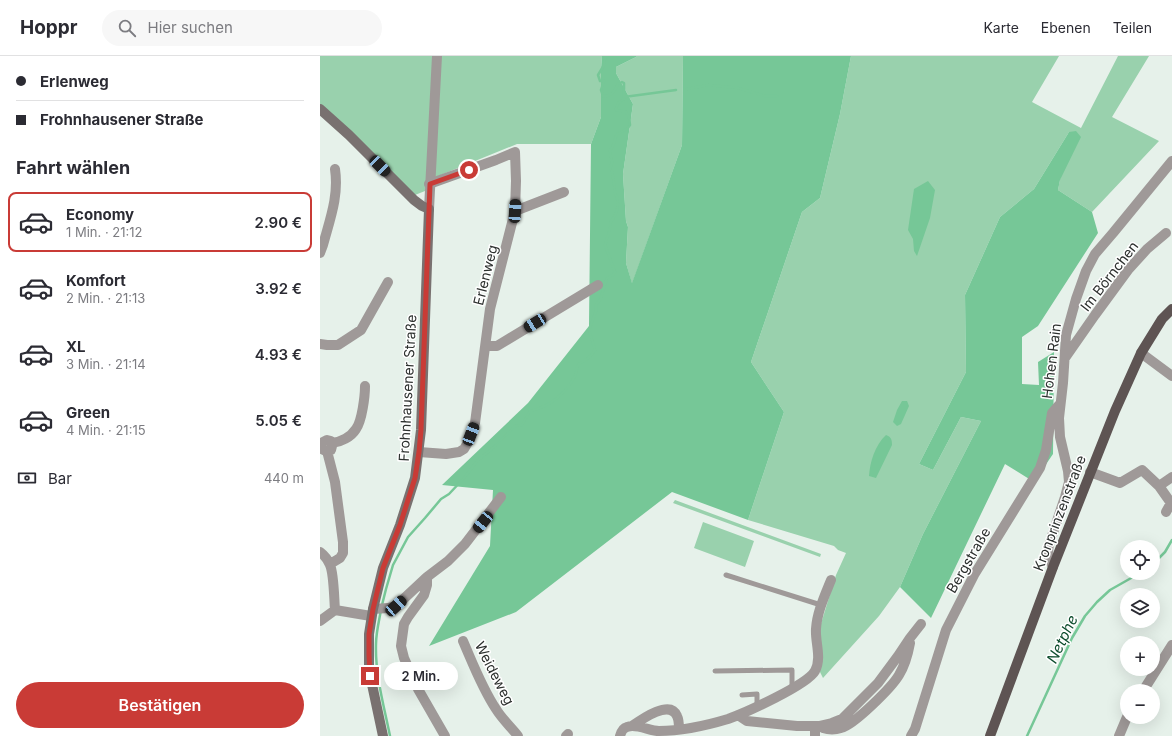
<!DOCTYPE html>
<html lang="de">
<meta charset="utf-8">
<style>
:root{--surface:#fff;--page:#f7f7f7;--text:#2b2b33;--muted:#7c7c81;--line:#e1e1e2;--accent:#c93b36}
body{margin:0;font-family:Inter,sans-serif;background:var(--page);color:var(--text);height:100vh;display:flex;flex-direction:column;font-size:15px;white-space:nowrap}
*{box-sizing:border-box;margin:0}
p{font-size:13px;color:var(--muted)}
.icon{flex:none;width:22px;height:22px;fill:none;stroke:currentColor;stroke-width:2;stroke-linecap:round;stroke-linejoin:round}
.map{position:relative;flex:1;overflow:hidden}
.drawer{display:flex;flex-direction:column;background:var(--surface);width:320px}
.drawer>*{flex:none}
.banner{display:grid;align-content:center;height:88px;padding:0 16px;background:var(--surface)}
.fabs{position:absolute;left:800px;top:484px;display:grid;gap:8px}
.fabs a{display:grid;place-items:center;width:40px;height:40px;border-radius:50%;background:var(--surface);box-shadow:0 4px 16px #0002;font-size:20px}
.end{position:absolute;width:18px;height:18px;margin:-9px;border:5px solid #c93b36;background:#fff;box-shadow:0 0 0 2px #fff}
.from{border-radius:50%}
.bubble{position:absolute;height:28px;border-radius:14px;background:var(--surface);box-shadow:0 4px 16px #0002;font-size:13px;font-weight:600;line-height:28px;text-align:center}
.car{position:absolute;width:12px;height:24px;margin:-12px -6px;border-radius:5px;box-shadow:0 0 3px 1px #0007;background:linear-gradient(#222 24%,#8ab4d8 0 40%,#222 0 76%,#8ab4d8 0 86%,#222 0)}
.banner b{display:flex;align-items:center;gap:14px;height:38px;font-size:15px}
.banner b+b{border-top:1px solid var(--line)}
.banner i{width:10px;height:10px;background:var(--text)}
ul{padding:0;list-style:none}
li{display:flex;align-items:center;gap:12px;height:60px;margin:0 8px 6px;padding:0 8px;border:2px solid transparent;border-radius:8px}
li div{flex:1}
li b{display:block;font-size:15px}
li em{font-style:normal;font-weight:600}
li.active{border-color:var(--accent)}
li>.icon{width:36px;height:36px;stroke-width:1.5}
h2{padding:0 16px;font-size:18px;line-height:48px}
.pay{display:flex;align-items:center;gap:10px;height:44px;padding:0 16px;font-size:15px}
.pay p{margin-inline-start:auto}
.button{display:flex;gap:8px;margin-top:auto;padding:8px 16px}
.button a{flex:1;height:46px;border-radius:24px;background:var(--accent);color:#fff;font-size:16px;font-weight:600;line-height:46px;text-align:center}
header{display:flex;align-items:center;gap:24px;box-sizing:border-box;height:56px;padding:0 20px;background:var(--surface);border-bottom:1px solid var(--line)}
header strong{font-size:19px}
nav{display:flex;gap:22px;margin-inline-start:auto;font-size:14px}
.search{width:280px;height:36px;background:var(--page);display:flex;align-items:center;gap:10px;box-sizing:border-box;padding:0 14px;border-radius:22px;color:var(--muted);font-size:15px}
main{display:flex;flex:1;min-height:0}
.map>svg:first-child{display:block}
</style>
<header>
<strong>Hoppr</strong>
<div class="search"><svg class="icon" aria-label="search" viewBox="0 0 24 24"><circle cx="10" cy="10" r="6"/><path d="M15 15l6 6"/></svg>Hier suchen</div>
<nav><a>Karte</a><a>Ebenen</a><a>Teilen</a></nav>
</header>
<main>
<section class="drawer">
<div class="banner">
<b><i class="from"></i>Erlenweg</b>
<b><i></i>Frohnhausener Straße</b>
</div>
<h2>Fahrt wählen</h2>
<ul>
<li class="active"><svg class="icon" aria-label="car" viewBox="0 0 24 24"><path d="M5 17H2v-5l4-1 3-4h7l3 4 3 1v5h-3M9 17h6M6 11h13"/><circle cx="7" cy="17" r="2"/><circle cx="17" cy="17" r="2"/></svg><div><b>Economy</b><p>1 Min. · 21:12</p></div><em>2.90 €</em></li>
<li><svg class="icon" aria-label="car" viewBox="0 0 24 24"><path d="M5 17H2v-5l4-1 3-4h7l3 4 3 1v5h-3M9 17h6M6 11h13"/><circle cx="7" cy="17" r="2"/><circle cx="17" cy="17" r="2"/></svg><div><b>Komfort</b><p>2 Min. · 21:13</p></div><em>3.92 €</em></li>
<li><svg class="icon" aria-label="car" viewBox="0 0 24 24"><path d="M5 17H2v-5l4-1 3-4h7l3 4 3 1v5h-3M9 17h6M6 11h13"/><circle cx="7" cy="17" r="2"/><circle cx="17" cy="17" r="2"/></svg><div><b>XL</b><p>3 Min. · 21:14</p></div><em>4.93 €</em></li>
<li><svg class="icon" aria-label="car" viewBox="0 0 24 24"><path d="M5 17H2v-5l4-1 3-4h7l3 4 3 1v5h-3M9 17h6M6 11h13"/><circle cx="7" cy="17" r="2"/><circle cx="17" cy="17" r="2"/></svg><div><b>Green</b><p>4 Min. · 21:15</p></div><em>5.05 €</em></li>
</ul>
<div class="pay"><svg class="icon" aria-label="cash" viewBox="0 0 24 24"><path d="M3 7h18v10H3z"/><circle cx="12" cy="12" r="2"/></svg>Bar<p>440 m</p></div>
<div class="button"><a>Bestätigen</a></div>
</section>
<div class="map">
<svg width="852" height="680" viewBox="0 0 852 680">
<rect width="100%" height="100%" fill="#e6f1ea"/>
<path fill="#99d1ad" d="M0,0h282l-1,13v48l-10,27h-74l-91,37 -1,10 -10,4 -95,-87z
M316,0h47l-1,89 -50,139 -6,-21 2,-36 -2,-6 -3,-47 10,-70 -17,-31v-6l20,-10z
M531,0h208l-27,46 49,26 37,-72h31l-37,61 47,24 -67,71 -34,-22 11,-58 -35,57 -34,28 -35,78 1,77 -47,92 14,6 28,-53 20,4 -58,113 -23,53 -21,29 -56,62 -4,-8v-40l17,-55 10,-22 -8,-3 -4,-4 -86,-26 36,-108 -33,-50 51,-150 18,-14 20,-84z
M355,444l146,54 -1,3 -147,-54z
M383,466l51,19 -9,26 -51,-19z"/>
<path fill="#76c797" d="M282,0h34v1l-20,10v6l17,31 -10,70 3,47 2,6 -2,36 6,20 50,-138 1,-89h168l-11,58 -20,84 -18,14 -51,150 33,50 -36,108 -76,-28 -156,120 -87,34 61,-100 3,-56 -51,-5 86,-82 61,-77 2,-182 10,-27v-48z
M756,75l5,6 -21,43 -2,10 34,22 6,21 -60,93 -16,11v47l17,1 -1,-23 16,-10 -1,102 -19,28 -29,-18 -74,154 -31,-31 23,-53 58,-113 -20,-4 -28,53 -14,-6 47,-92 -1,-77 35,-78 34,-28 35,-57z
M608,125l7,9 -5,28 -13,38 -3,-5 -1,-12 -5,-9 6,-41z
M582,345h5l2,5 -8,18 -4,2 -4,-4 4,-12z
M566,379c5,2 6,4 6,10l-16,33 -7,-2c1,-14 6,-31 17,-41z"/>
<g fill="none" stroke-linecap="round" stroke-linejoin="round">
<path stroke="#76c797" stroke-width="2.5" d="M367,33l22,-4 29,3 27,8h12
M304,41l52,-7
M833,508l12,-12 7,-12
M62,549l4,-16 7,-24 15,-28 17,-19 16,-19 8,-5 16,-17 12,-16 17,-14 21,-21 7,-1 8,-14c20,-4 36,-18 45,-35 2,-4 1,-9 4,-12 1,-1 4,-2 5,-3 5,-3 8,-6 11,-11l-6,-20 7,-19v-6l4,-5 7,-22 6,-3 2,-3 -10,-27 5,-16 1,-8c7,-7 9,-20 4,-28l-1,-10 -2,-11 -2,-4 2,-5 -2,-13c5,-5 4,-10 7,-16l10,-5 3,-4 -1,-8 -3,-5 -10,-2c0,-6 3,-8 8,-11v-16l-2,-1 -4,2c-3,8 -7,13 -15,12l-2,-6 3,-9h-4l-2,-6 6,-10 1,-7 2,-2
M61,554c-2,11 -5,23 -5,34 -1,31 8,62 14,92
M707,680l45,-98 13,-22 12,-14 13,-12 30,-17"/>
<path stroke="#9f9998" stroke-width="5" d="M406,519l95,30
M395,615l77,-1v19
M422,639l15,-1v13"/>
<path stroke="#9f9998" stroke-width="10" d="M195,155l49,-19
M0,197l3,-8c7,-26 16,-49 12,-76
M0,288l7,1h11l23,-15 27,-48
M166,290h11l101,-61
M821,297l31,23
M745,302l30,-43 33,-45 19,-21 19,-16
M12,387c9,-1 19,-6 24,-14 6,-8 9,-33 9,-43
M7,395l4,-1 1,-4 -1,-5 -4,-1 -6,3c-1,4 1,8 6,8l8,31 8,60v11l-3,5 -10,6
M99,396l27,2 13,-2 5,-3 3,-5 8,-21 15,-114 25,-98 1,-30 -1,-29 -19,8 -67,24
M770,416l30,11 22,-13 17,16 12,17 -5,9
M839,430l13,-9
M0,496c4,3 8,8 10,13 4,9 4,33 5,45
M733,511c-4,-8 -6,-13 -4,-22l16,-48 4,-15 -1,-11 -8,-34 -1,-19 4,-35 3,-48 10,-36 10,-28 9,-17 18,-21 59,-72
M53,553l15,-1 8,-2 31,-29
M0,565l15,-11 36,6
M143,585c10,23 19,47 33,68 6,10 15,18 22,27
M823,635l29,-46
M418,659l9,6 50,5h22l13,-3 10,-4 36,-36 20,-27 12,-18 11,-14
M312,670c10,-7 38,-27 45,-10 2,4 2,9 2,13
M495,670v10
M503,672c6,2 12,2 18,0 13,-3 51,-41 58,-53 6,-10 9,-21 11,-32
M125,680l-27,-47 -14,-31 -3,-12 3,-22 4,-7 16,-22 3,-10v-8l21,-16 17,-17 36,-47
M246,680l2,-2
M300,680c1,-4 3,-8 7,-9 8,-4 23,4 32,4 21,0 49,-6 69,-12 17,-6 79,-34 87,-48 7,-13 0,-29 1,-42 1,-17 9,-34 15,-49
M591,680l4,-7 31,-99 28,-55 66,-107 6,-18 6,-37 7,-8
M799,680l8,-19"/>
<path stroke="#9f9998" stroke-width="10" d="M109,153l8,-153"/>
<path stroke="#797170" stroke-width="10" d="M0,53l29,26 65,65 8,6 7,3 -8,221 -6,48 -15,47 -17,43 -10,41 -4,25v31l1,10 13,61"/>
<path stroke="#5e5453" stroke-width="10" d="M670,680l63,-169 62,-156 26,-58 21,-34 10,-10"/>
</g>
<g fill="none" stroke-linecap="round" stroke-linejoin="round">
<path stroke="#c93b36" stroke-width="5" d="M50,620l-1,-21v-21l4,-25 10,-41 17,-43 15,-47 4,-26 2,-22 9,-246 39,-14"/>
</g>
<g text-anchor="middle" dominant-baseline="central" stroke-width="3" stroke-linejoin="round" paint-order="stroke">
<g font-size="14" fill="#2c302e" stroke="#fff">
<text transform="translate(165 219) rotate(-76)">Erlenweg</text>
<text transform="translate(789 220) rotate(-52)">Im Börnchen</text>
<text transform="translate(731 305) rotate(-83)">Hohen Rain</text>
<text transform="translate(87 332) rotate(-87)">Frohnhausener Straße</text>
<text transform="translate(739 457) rotate(-69)">Kronprinzenstraße</text>
<text transform="translate(648 504) rotate(-60)">Bergstraße</text>
<text transform="translate(175 617) rotate(63)">Weideweg</text>
</g>
<g font-size="15" font-style="italic" fill="#0f4e2f" stroke="#fff">
<text transform="translate(742 583) rotate(-64)">Netphe</text>
</g>
</g>
</svg>
<div class="fabs">
<a><svg class="icon" aria-label="locate" viewBox="0 0 24 24"><circle cx="12" cy="12" r="6"/><path d="M12 2v4M12 18v4M2 12h4M18 12h4"/></svg></a>
<a><svg class="icon" aria-label="layers" viewBox="0 0 24 24"><path d="M12 4l9 5-9 5-9-5zM3 14l9 5 9-5"/></svg></a>
<a>+</a>
<a>−</a>
</div>
<i class="end from" style="left:149px;top:114px"></i>
<i class="end" style="left:50px;top:620px"></i>
<div class="bubble" style="left:64px;top:606px;width:74px">2 Min.</div>
<i class="car" style="left:60px;top:110px;rotate:135deg"></i>
<i class="car" style="left:195px;top:155px;rotate:3deg"></i>
<i class="car" style="left:215px;top:267px;rotate:239deg"></i>
<i class="car" style="left:151px;top:378px;rotate:21deg"></i>
<i class="car" style="left:163px;top:466px;rotate:219deg"></i>
<i class="car" style="left:76px;top:550px;rotate:48deg"></i>
</div>
</main>
